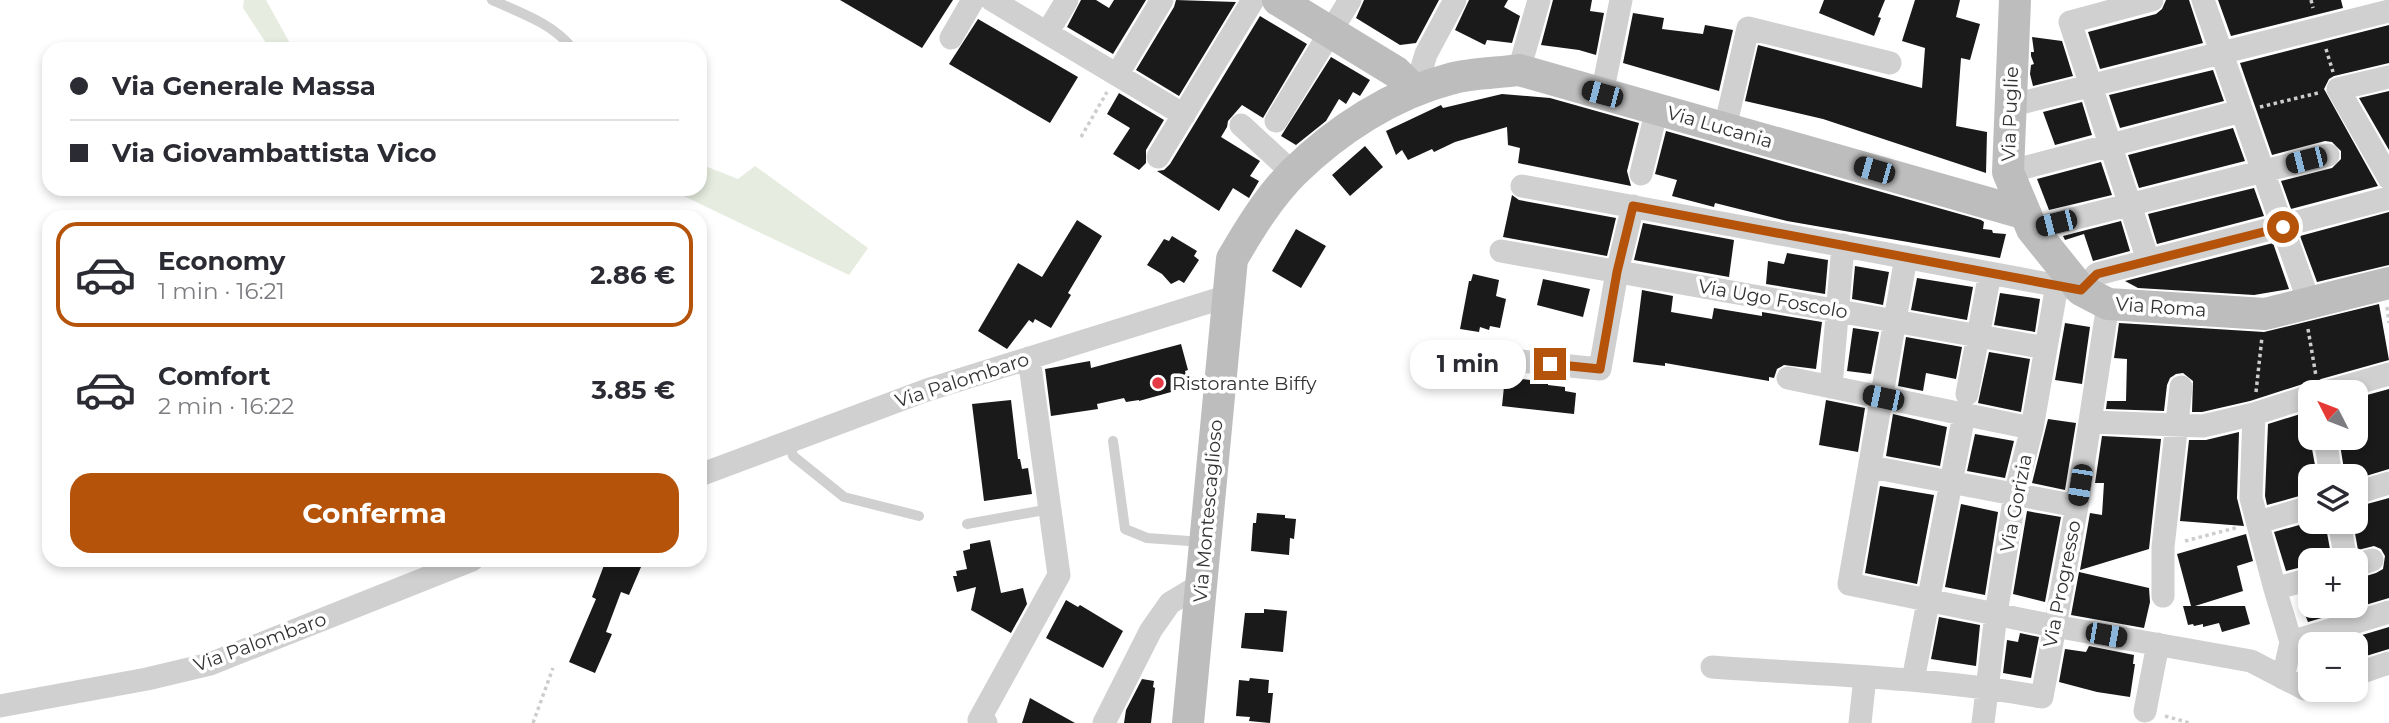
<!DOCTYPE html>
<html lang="it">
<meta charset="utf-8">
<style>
:root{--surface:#fff;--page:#f2f2f3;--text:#2b2b33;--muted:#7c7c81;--line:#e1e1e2;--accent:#b45309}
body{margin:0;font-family:Montserrat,sans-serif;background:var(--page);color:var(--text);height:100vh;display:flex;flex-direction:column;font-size:26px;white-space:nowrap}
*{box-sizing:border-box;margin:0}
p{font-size:23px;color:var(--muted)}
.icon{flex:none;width:38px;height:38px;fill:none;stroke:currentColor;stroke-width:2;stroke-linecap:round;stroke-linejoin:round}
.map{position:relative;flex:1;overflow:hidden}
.drawer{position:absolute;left:42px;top:210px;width:665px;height:357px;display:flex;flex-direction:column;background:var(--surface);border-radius:21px;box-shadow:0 4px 10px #0003}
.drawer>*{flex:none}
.hud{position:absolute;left:42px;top:42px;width:665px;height:154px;border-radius:21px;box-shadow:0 4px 10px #0003;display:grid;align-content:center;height:154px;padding:0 28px;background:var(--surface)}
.needle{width:46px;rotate:312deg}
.controls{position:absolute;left:2298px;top:380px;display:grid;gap:14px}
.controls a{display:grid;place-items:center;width:70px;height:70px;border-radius:14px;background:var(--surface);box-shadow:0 4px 10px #0003;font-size:35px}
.end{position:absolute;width:32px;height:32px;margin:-16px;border:9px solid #b45309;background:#fff;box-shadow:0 0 0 4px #fff}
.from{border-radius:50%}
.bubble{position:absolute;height:49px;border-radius:21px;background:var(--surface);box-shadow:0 4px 10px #0003;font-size:23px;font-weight:700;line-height:49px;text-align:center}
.car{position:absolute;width:21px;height:42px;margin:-21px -10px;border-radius:9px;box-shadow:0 0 5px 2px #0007;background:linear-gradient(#222 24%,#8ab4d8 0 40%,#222 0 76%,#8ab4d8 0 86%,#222 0)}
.hud b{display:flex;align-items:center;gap:24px;height:66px;font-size:26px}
.hud b+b{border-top:2px solid var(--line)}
.hud i{width:18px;height:18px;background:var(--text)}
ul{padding:12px 0 0;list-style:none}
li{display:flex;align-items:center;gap:21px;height:105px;margin:0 14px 10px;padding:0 14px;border:4px solid transparent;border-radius:21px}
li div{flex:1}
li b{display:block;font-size:26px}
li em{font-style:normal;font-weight:700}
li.active{border-color:var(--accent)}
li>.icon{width:63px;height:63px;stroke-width:1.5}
.primary-button{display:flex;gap:14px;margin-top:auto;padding:14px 28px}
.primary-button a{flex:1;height:80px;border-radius:21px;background:var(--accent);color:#fff;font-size:28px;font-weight:700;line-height:80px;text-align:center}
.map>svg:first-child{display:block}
</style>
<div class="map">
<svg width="2389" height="723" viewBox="0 0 2389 723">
<rect width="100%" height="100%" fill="#fff"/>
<path fill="#e6ecdf" d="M244,0h22l26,47 6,2h-28l-27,-41z
M700,164l38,15 17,-13 113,82 -19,27 -180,-86h31z"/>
<path fill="#1a1a1a" d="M840,0h113l-31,48z
M1081,0h15l13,8 5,-8h32l-33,54 -46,-27z
M1176,0l60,2 -57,94 -43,-26 38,-63z
M1364,0h75l-23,43 -16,2 -44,-27z
M1469,0h39l-4,7 16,9 -8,27 -25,-3 -2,5 -30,-15z
M1553,0h39l-2,11 14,2 -8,42 -17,-5 -38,-5z
M1824,0h61l-7,17 3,1 -7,18 -55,-23z
M1915,0h45l-4,17 24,7 -10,36 -9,-2 -5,68 31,6 -1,41 -163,-54 -78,-18 13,-56 164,43 3,-40 -23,-7z
M2166,0h23l14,43 -103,26 -12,-37 68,-18 6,-5z
M2218,0h123l2,8 -112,28z
M1633,13l31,5 -2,11 41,5 2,-9 28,5 -14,61 -96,-28z
M1260,16l47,28 -44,74 -21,-13 -14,16 -1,6 -6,10 39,24 -10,15 9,5 -10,17 -16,-10 -14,23 -62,-40 7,-1 6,-6z
M978,19l100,58 -28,46 -101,-59z
M2389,25v38l-55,13 -5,3 -5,10 54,97 -87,23 -10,-28 51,-13 9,-9v-8l-9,-9 -7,-1 -53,14 -32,-92z
M2032,37l30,4 11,35 -40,10 -3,-12 1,-9 3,-1 -3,-8v-4h3z
M1331,57l39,23 -10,16 -7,-4 -7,12 -7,-5 -13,22 -30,24 -15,-9z
M2213,70l11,31 -104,27 -11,-33z
M2389,91v59l-30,-52z
M1119,93l45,27 -18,30v13l-7,7 -26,-16 17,-26 -23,-14z
M1502,94l48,4 89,25 -12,48 4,15 -113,-23 2,-15 -12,-3 -1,-18 -52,15 -21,10 -2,-3 -24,11 -6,-10 -6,5 -10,-24 55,-26 2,3z
M2082,102l10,33 -37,10 -12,-33z
M2233,128l12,33 -106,27 -11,-33z
M1666,131l315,89 3,2 -1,7 9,1 1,3 13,1 -6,24 -213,-37 -72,-18 -1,4 -42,-11 5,-16 -22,-6z
M1365,146l18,21 -33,29 -18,-21z
M2101,162l11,33 -63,15 -12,-31z
M2254,188l10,28 -107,28 -9,-30z
M1512,195l7,5 97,18 -9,38 -104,-19z
M2389,212v53l-72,17 -17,-46z
M1077,220l25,16 -34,57 3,2 -20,33 -16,-9 -2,4 -4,-3 -22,29 -29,-18 40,-68 24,14z
M2121,221l9,30 -37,10 -9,-27 -19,6 -2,-4z
M1643,223l91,17 -5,37 -95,-17z
M1296,229l30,17 -25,42 -29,-17z
M1172,236l25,15 -3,5 5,4 -15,23 -5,-3 -8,4 -9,-10 -15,-9 17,-26 5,2z
M2273,243l16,46 -35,6 -116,-7 -13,-7z
M1787,253l41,7 -3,34 -59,-10 2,-23 16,3z
M1855,266l34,6 -6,33 -31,-6z
M1473,274l26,6 -3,16 10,3 -6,29 -10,-2 -1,4 -9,-3 -1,5 -19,-3 9,-48h2z
M1917,278l56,9 -6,33 -56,-10z
M1543,279l47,10 -7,28 -46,-12z
M1642,290l31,6 -2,16 41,7 2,-11 48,8v-4l60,10 -6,47 -32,-4 -7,4 -3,9 -5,-1v4l-104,-18v3l-32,-4z
M2000,293l40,6 -5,33 -41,-7z
M2379,304l10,56 -68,19 -7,4h-8l-56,18 -48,11h-10l1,-31 -10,-8 -7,1 -6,4 -3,7 -3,26 -58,-2 1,-8h19l1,-42 -13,-1 5,-35 145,9z
M2065,323l25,4 -8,57 -27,-4z
M1853,328l26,4 -8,42 -24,-3z
M1906,337l56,10 -6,32 -30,-6 -3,18 -25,-5z
M1181,344l7,26 -3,1 4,16 -50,14v-1l-13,2 -2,-4 -27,6 1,5 -47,7 -6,-47 45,-8 1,7z
M1989,352l41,7 -9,53 -43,-9z
M1505,377l43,5v3l17,2v4l11,2 -2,21 -72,-8z
M2389,389v80l-33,10v-3h-11l-6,-38h17v-40z
M1011,400l7,59h2l2,10 6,-1 4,26 -48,7 -12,-97z
M1826,400l39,8 -7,44 -39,-7z
M2310,411v27l7,38h-7v17l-43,12 -2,-9 3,-72z
M1893,414l54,13 -7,39 -54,-10z
M2048,419l28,4 -11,67 -33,-7z
M2239,432l-2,66 7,28 -64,-5 9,-81h17z
M1975,434l39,7 -9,37 -38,-7z
M2102,436l59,3 -12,110 -69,21 10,-57 12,2 2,-32h-9z
M1880,486l54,9 -17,89 -52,-11z
M2389,498v100l-81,24 -4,-10 19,-6h33v-27l20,-6 7,-4 2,-13 -4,-7 -7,-3 -16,4 -5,-28h3v-15z
M1961,504l37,8 -13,83 -40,-8z
M2027,511l34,6 -16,85 -32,-8z
M1257,513l28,2v3l11,1 -2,20 -4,-1 -1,17 -38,-4 2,-28h3z
M2310,522h15l7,38h-22v5l-24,6 -12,-39z
M2246,534l7,27 -16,5 6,25 -48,15h50l5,18 -28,8 -3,-9 -16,4v-3l-9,2 -1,-2 -5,1 -5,-19h8l-14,-52z
M990,540l11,53 22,-5 4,16 -16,29 -40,-23 5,-23 -19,5 -4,-16h4l-1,-5 11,-2 -4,-18 7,-2v-5z
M606,560h38l-15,35 -8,-3 -15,40 6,2 -17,39 -26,-11 27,-63 -4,-2z
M2079,572l70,16 1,14 -6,26 -73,-13z
M1066,600l12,7 2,-2 43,26 -20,37 -57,-30z
M1264,609l23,2 -4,41 -42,-4 4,-35h19z
M1939,617l41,8 -4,41 -45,-7z
M2389,627v22l-33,10v-15h-24z
M2020,633l19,4 -8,41 -28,-5 4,-33 11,2z
M2089,646l45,9 -1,9h2l-5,33 -33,-5 -38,-10 6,-33 21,3z
M1250,678l19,2 -1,13h5l-3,30 -21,-2 1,-4 -14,-1 3,-36 10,1z
M1142,679l12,2 -1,6 2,1 -4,35h-27l2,-13z
M1030,698l45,25h-53z"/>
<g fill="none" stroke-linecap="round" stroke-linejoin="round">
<path stroke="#cdcdcd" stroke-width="3.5" stroke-dasharray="3.5 3.5" stroke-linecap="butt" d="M2311,0l2,8
M2326,49l7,23
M2260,107l58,-14
M1081,137l26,-45
M2387,307l2,16
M2308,329l8,47
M2256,392l6,-55
M2185,541l54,-14
M2165,716l25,7
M533,723l20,-55"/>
<path stroke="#d0d0d0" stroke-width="10" d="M492,0c29,13 60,23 81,49
M789,441l4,15 51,41 75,19
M1113,441l12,88 22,9 56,4
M967,524l83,-15"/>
<path stroke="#d0d0d0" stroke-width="23" d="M992,0l192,115
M2203,0l101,288v18
M1047,33l20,-33
M951,38l22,-38
M1519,70l20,-70
M1117,75l45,-75
M2389,77l-51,12 51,89
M1415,91l11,-37 29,-54
M1602,94l19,-94
M2009,106l380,-95
M1276,121l74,-121
M1241,125l52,48
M1725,128l23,-100 142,35
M1158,157l95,-157
M2008,172l233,-61
M1641,174l16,-65
M1522,186l559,104 16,-16 292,-76
M2032,229l296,-74
M1501,251l545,97
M1906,257l-57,327 205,42 197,35 54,28 5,-1
M2148,260l-78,-238 82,-22
M1500,359l100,10 17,-97 16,-66
M1788,378l233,48
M1831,387l12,-142
M2325,392l64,-18
M1967,394l23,-121
M2254,414l-3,84 24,91 16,53 -8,36
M2091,422l112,4 51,-12 56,-18
M2325,438l6,38
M1871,467l206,39
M700,475l227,-85 301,-94
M2356,493l33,-10
M2259,522l51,-15
M2339,522l7,38
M2356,565l16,-5
M2285,586l25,-7
M2163,596v-49l18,-160
M2291,642l98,-30
M1712,667c110,8 221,10 330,30l35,-191 31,-202
M2356,674l33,-11
M1913,680l51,-265
M0,706l147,-27 63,-15 262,-104
M2145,711l13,-67
M986,723l-7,-3 80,-145 -30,-217
M1104,723l47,-93 19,-27 30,-18
M1860,723l5,-46
M1983,723l13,-109 19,-120 17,-66 25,-143"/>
<path stroke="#bdbdbd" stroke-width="32" d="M1278,0l118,72 19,19
M2015,0l-7,172 24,57 49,61 27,14 157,10 124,-31
M1188,723l44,-464c18,-31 37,-62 62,-87 43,-42 98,-78 156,-93 21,-6 47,-6 69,-9l504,143"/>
</g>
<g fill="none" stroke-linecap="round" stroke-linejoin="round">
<path stroke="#b45309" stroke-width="9" d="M1550,364l50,5 17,-97 16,-66 448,84 16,-16 186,-47"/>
</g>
<circle fill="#e63946" stroke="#fff" stroke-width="2.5" cx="1158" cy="383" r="7"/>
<g text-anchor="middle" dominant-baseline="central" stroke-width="7" stroke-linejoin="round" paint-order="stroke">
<g font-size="19" fill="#333" stroke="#fff">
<text transform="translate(2010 114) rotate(-88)">Via Puglie</text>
<text transform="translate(1720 127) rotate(16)">Via Lucania</text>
<text transform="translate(1773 299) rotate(10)">Via Ugo Foscolo</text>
<text transform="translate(2161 307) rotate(4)">Via Roma</text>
<text transform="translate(962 380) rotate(-18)">Via Palombaro</text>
<text transform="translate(2016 503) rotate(-79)">Via Gorizia</text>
<text transform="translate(1208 511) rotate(-85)">Via Montescaglioso</text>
<text transform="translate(2062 584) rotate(-79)">Via Progresso</text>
<text transform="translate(260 642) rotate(-20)">Via Palombaro</text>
</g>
<g font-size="19" fill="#333" stroke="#fff" text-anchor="start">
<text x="1172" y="383">Ristorante Biffy</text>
</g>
</g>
</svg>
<div class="controls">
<a><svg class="needle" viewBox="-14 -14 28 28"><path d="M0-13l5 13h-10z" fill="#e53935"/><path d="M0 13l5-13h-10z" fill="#7c7c81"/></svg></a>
<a><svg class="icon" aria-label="layers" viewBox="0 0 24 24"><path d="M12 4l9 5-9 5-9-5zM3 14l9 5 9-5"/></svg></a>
<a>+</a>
<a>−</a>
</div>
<i class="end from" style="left:2283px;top:227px"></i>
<i class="end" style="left:1550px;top:364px"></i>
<div class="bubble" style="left:1410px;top:340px;width:116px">1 min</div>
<i class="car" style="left:1602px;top:94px;rotate:285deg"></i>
<i class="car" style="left:2306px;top:160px;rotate:256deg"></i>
<i class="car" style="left:1874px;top:170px;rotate:286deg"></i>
<i class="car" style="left:2056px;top:223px;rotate:256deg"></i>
<i class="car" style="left:1883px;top:398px;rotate:282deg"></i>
<i class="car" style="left:2080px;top:485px;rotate:189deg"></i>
<i class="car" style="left:2106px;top:635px;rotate:100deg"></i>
<div class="hud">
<b><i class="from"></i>Via Generale Massa</b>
<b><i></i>Via Giovambattista Vico</b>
</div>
<section class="drawer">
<ul>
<li class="active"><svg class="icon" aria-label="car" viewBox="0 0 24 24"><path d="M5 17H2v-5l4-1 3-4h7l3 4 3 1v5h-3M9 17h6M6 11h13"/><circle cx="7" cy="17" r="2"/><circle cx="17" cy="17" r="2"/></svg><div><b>Economy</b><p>1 min · 16:21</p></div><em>2.86 €</em></li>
<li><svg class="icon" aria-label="car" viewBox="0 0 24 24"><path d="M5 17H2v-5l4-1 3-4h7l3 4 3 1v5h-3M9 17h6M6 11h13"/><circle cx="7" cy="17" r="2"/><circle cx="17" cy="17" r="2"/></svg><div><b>Comfort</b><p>2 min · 16:22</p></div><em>3.85 €</em></li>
</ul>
<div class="primary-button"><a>Conferma</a></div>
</section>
</div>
